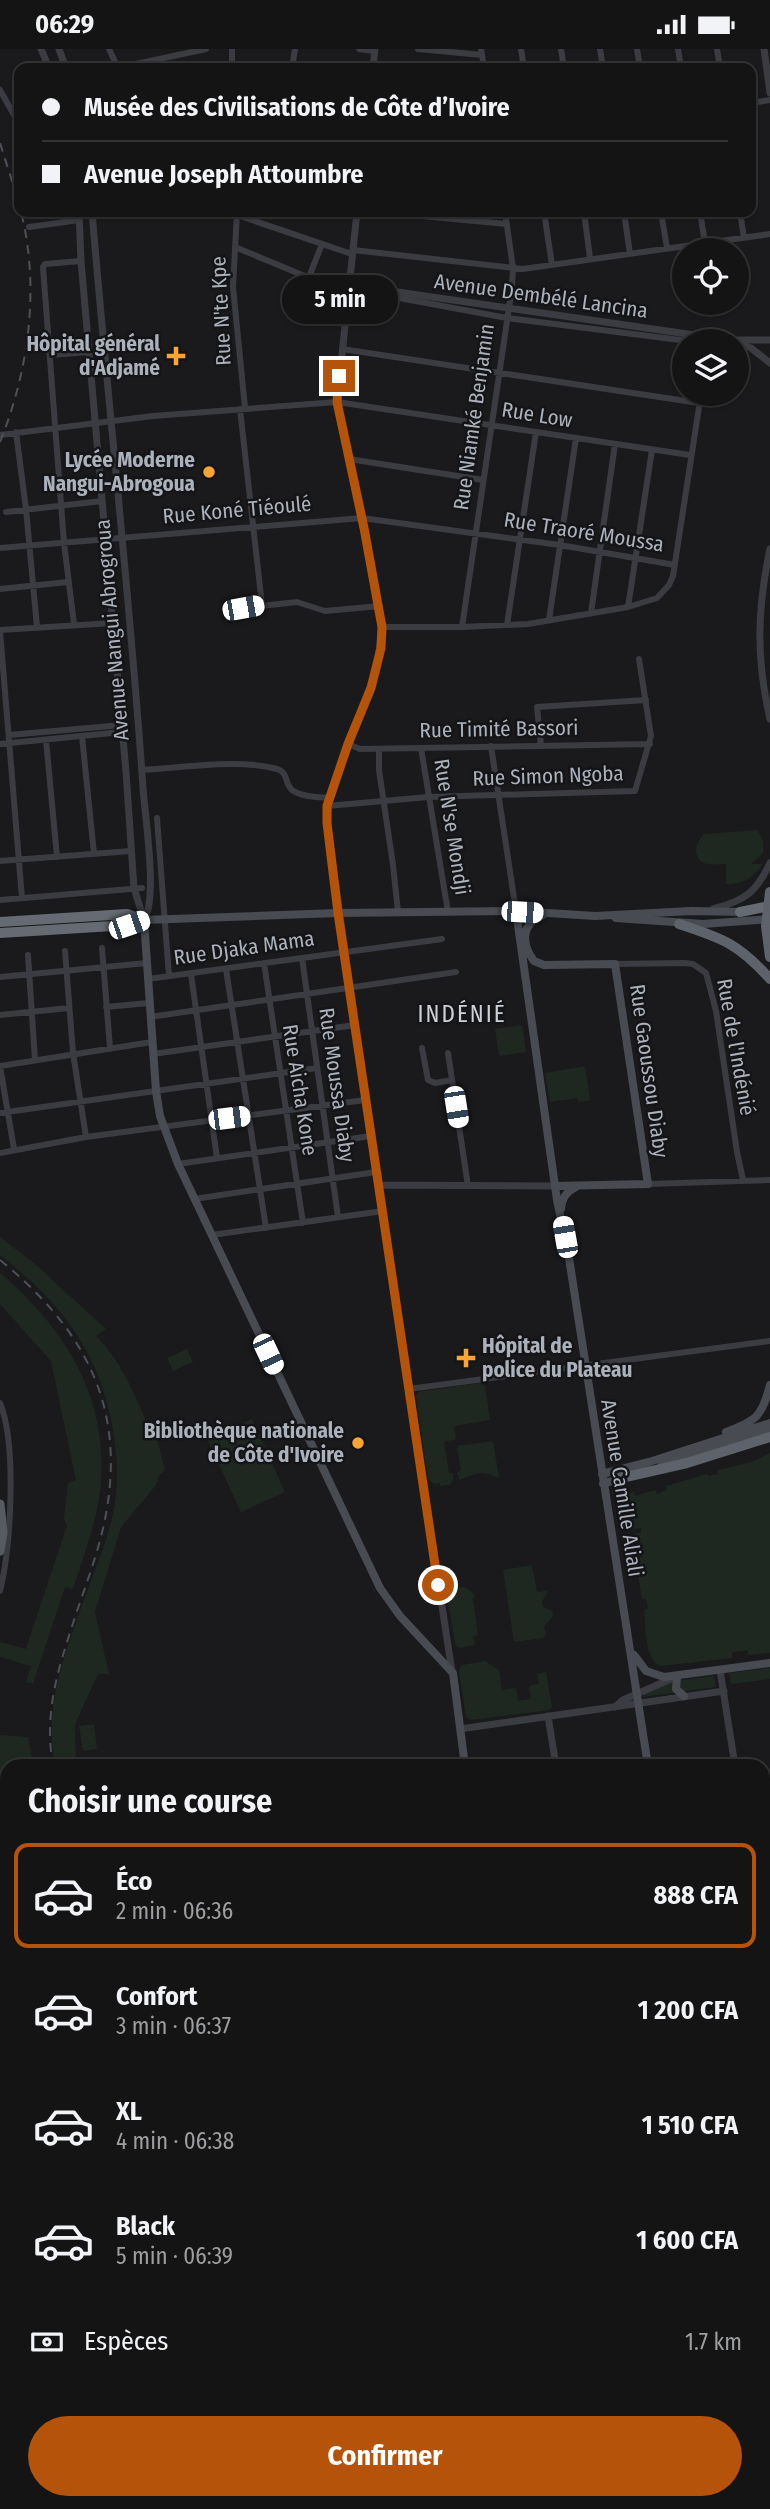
<!DOCTYPE html>
<html lang="fr">
<meta charset="utf-8">
<style>
:root{--surface:#141415;--page:#212122;--text:#f1f3f6;--muted:#9d9ea0;--line:#333334;--accent:#b45309}
body{margin:0;font-family:"Fira Sans Condensed",sans-serif;background:var(--page);color:var(--text);height:100vh;display:flex;flex-direction:column;font-size:26px;white-space:nowrap}
*{box-sizing:border-box;margin:0}
p{font-size:23px;color:var(--muted)}
.icon{flex:none;width:38px;height:38px;fill:none;stroke:currentColor;stroke-width:2;stroke-linecap:round;stroke-linejoin:round}
.map{position:relative;flex:1;overflow:hidden}
.sheet{position:absolute;left:0px;top:1710px;width:770px;height:751px;display:flex;flex-direction:column;background:var(--surface);border-radius:21px 21px 0 0;box-shadow:0 2px 5px #0004,0 0 0 2px var(--line)}
.sheet>*{flex:none}
.hud{position:absolute;left:14px;top:14px;width:742px;height:154px;border-radius:14px;box-shadow:0 2px 5px #0004,0 0 0 2px var(--line);display:grid;align-content:center;height:154px;padding:0 28px;background:var(--surface)}
.buttons{position:absolute;left:672px;top:189px;display:grid;gap:14px}
.buttons a{display:grid;place-items:center;width:77px;height:77px;border-radius:50%;background:var(--surface);box-shadow:0 2px 5px #0004,0 0 0 2px var(--line);font-size:35px}
.end{position:absolute;width:32px;height:32px;margin:-16px;border:9px solid #b45309;background:#fff;box-shadow:0 0 0 4px #fff}
.from{border-radius:50%}
.bubble{position:absolute;height:49px;border-radius:24px;background:var(--surface);box-shadow:0 2px 5px #0004,0 0 0 2px var(--line);font-size:23px;font-weight:700;line-height:49px;text-align:center}
.car{position:absolute;width:21px;height:42px;margin:-21px -10px;border-radius:9px;box-shadow:0 0 5px 2px #0007;background:linear-gradient(#fff 24%,#345 0 40%,#fff 0 76%,#345 0 86%,#fff 0)}
.hud b{display:flex;align-items:center;gap:24px;height:66px;font-size:26px}
.hud b+b{border-top:2px solid var(--line)}
.hud i{width:18px;height:18px;background:var(--text)}
ul{padding:0;list-style:none}
li{display:flex;align-items:center;gap:21px;height:105px;margin:0 14px 10px;padding:0 14px;border:4px solid transparent;border-radius:14px}
li div{flex:1}
li b{display:block;font-size:26px}
li em{font-style:normal;font-weight:700}
li.active{border-color:var(--accent)}
li>.icon{width:63px;height:63px;stroke-width:1.5}
h2{padding:0 28px;font-size:32px;line-height:84px}
.pay{display:flex;align-items:center;gap:18px;height:77px;padding:0 28px;font-size:26px}
.pay p{margin-inline-start:auto}
.action{display:flex;gap:14px;margin-top:auto;padding:14px 28px}
.action a{flex:1;height:80px;border-radius:42px;background:var(--accent);color:#fff;font-size:28px;font-weight:700;line-height:80px;text-align:center}
.status{display:flex;justify-content:space-between;align-items:center;height:49px;padding:0 35px;background:var(--surface);direction:ltr}
.status svg{height:19px;fill:currentColor}
.map>svg:first-child{display:block}
</style>
<div class="status"><b>06:29</b><svg viewBox="0 0 49 12"><path d="M0 12V9h3v3zM5 12V6h3v6zM10 12V3h3v9zM15 12V0h3v12zM26 1h20v11H26zM47 4h2v5h-2z"/></svg></div>
<div class="map">
<svg width="770" height="2460" viewBox="0 0 770 2460">
<rect width="100%" height="100%" fill="#1a1a1c"/>
<path fill="#1f2820" d="M758,781l5,12v11l-12,11h12c-11,14 -18,20 -37,20v-20c-6,0 -14,1 -19,0 -16,-5 -12,-22 -3,-30z
M522,976l4,27 -27,4 -4,-27z
M585,1017l5,34 -11,2 -2,-4 -27,4 -5,-29z
M0,1188l35,27 71,65 -10,7c28,28 43,67 57,104l4,-1 8,31 -6,5 -3,10 -35,42 -26,85 14,62h-11l-23,50 1,42h-21c-11,-60 8,-106 27,-161 11,-30 24,-60 31,-91 5,-23 5,-46 2,-69 -9,-84 -50,-140 -115,-190z
M0,1224c63,53 107,122 101,207 -2,37 -17,74 -28,109l-8,-2 -32,97 -7,-2 5,-16 -31,-9v-15l26,7 41,-123 -3,-7 4,-36 8,-3 -25,-119 -51,-57z
M187,1300l6,13 -20,9 -6,-13z
M480,1334l5,3 5,34 -36,6 2,13 -12,3 5,31h4v8l-4,4 -9,1v-3l-6,1 -6,-5 -12,-83 2,-4z
M252,1370l33,73 -44,20 -34,-73z
M493,1392l6,37c-21,-9 -22,-4 -40,2l-2,-8 4,-1 -4,-25z
M770,1404v200l-22,2v-5l-16,2v6l-72,8c-16,-9 -14,-39 -16,-56l4,-1 -2,-10h-4l-7,-42h6l2,-5c-7,-5 -12,-8 -9,-18l7,-2v-4l-8,1 -4,-27h-4l1,-6 8,-5 1,5 20,-6 2,4 10,-4 -1,-4 41,-12 2,2 9,-2v-4l34,-8z
M532,1516l5,27 10,-1v3l-5,7 1,6 9,4 1,5 -9,10 2,8 -3,4 -29,4 -11,-72z
M465,1538l10,8 -2,4 5,36 -5,1 2,9 -16,3 -4,-4 -8,-51 3,-4z
M485,1612l14,9 3,20 14,-2 2,13 13,-2 -2,-13 10,-2 -2,-10 9,-2 6,35 -2,3 -79,10 -5,-3 -7,-47 3,-5z
M770,1619v11l-39,5 -2,-11z
M714,1627l2,11 -74,10c15,-16 51,-18 72,-21z
M94,1675l3,25 -14,2 -4,-25z
M0,1686l28,2 6,29h-27v27l-7,-9z
M770,1821v28l-5,3 -2,5 7,6 -1,34 -6,-40v-35z"/>
<path fill="#2f3b41" d="M0,1931l7,3v520h315l1,6h-323z"/>
<g fill="none" stroke-linecap="round" stroke-linejoin="round">
<path stroke="#3b3c41" stroke-width="6" d="M109,0l9,19
M359,0l15,2
M418,0l64,6
M481,0l3,19
M521,0l3,19
M561,0l3,19
M600,0l3,19
M637,0l3,19
M678,0l3,19
M717,0l3,19
M117,19l89,-19
M232,19v-19
M292,19l3,-19
M0,41l19,34
M751,54l19,-3
M210,163l27,3 115,39
M237,163l-4,75 12,121
M379,163l128,12
M544,163l8,53
M584,163l6,46
M624,163l6,42
M661,163l6,36
M700,163l5,31
M740,163l4,26
M29,178l50,-7
M235,198l113,47
M353,201l170,19 247,-35
M309,228l13,-33
M385,241l9,7 113,21 181,23
M342,300l357,54
M50,306l39,-3
M240,360l22,196
M16,383l10,77 11,118
M0,386l153,-19 184,-14 353,53
M349,410l134,21
M6,463l96,-11
M0,499l362,-30 198,27 115,20
M0,540l68,-7
M628,558l24,-157
M243,559l54,-6 28,9 55,-5
M591,564l24,-169
M549,571l27,-182
M74,575l-10,-81 -21,-276 2,-3 36,-3
M507,576l29,-193
M382,578h80l66,-3 100,-17 29,-9 12,-13 4,-9 28,-182
M462,578l50,-340 1,-19 -8,-56
M0,581l113,-7
M0,582l22,267
M9,686l113,-10
M82,687l12,118
M46,691l11,117
M0,695l122,-12
M348,695l12,5 290,-5
M491,697l25,165
M541,697l-4,-39 109,-7
M421,699l27,164
M379,700v21l14,95 5,47
M142,721c42,-2 95,-12 135,-1 12,4 7,14 15,21 10,7 25,7 37,8
M327,757l101,-9 207,-6 16,-55 -12,-77
M157,769l12,158
M0,812l131,-10
M0,851l142,-12
M102,899l8,100
M65,902l8,102 13,84
M28,906l7,105
M302,909l36,259
M264,914l39,260
M615,915l69,-1 9,1 13,9 10,38 21,141 6,28
M226,920l40,259
M191,925l26,184
M0,928l147,-14
M148,930l294,-40
M106,958l43,-4
M0,966l69,-7
M150,968l306,-45
M422,999l6,32 7,3 17,-3
M448,1004l20,133
M153,1005l202,-29
M0,1017l152,-24
M0,1017l14,83
M0,1064l317,-45
M0,1104l86,-16 279,-37
M178,1115l193,-28
M648,1135l122,-4
M194,1150l182,-27
M212,1186l171,-24
M409,1340l361,-48
M0,1354c17,42 11,143 0,188
M0,1767l7,8
M763,1815l7,-1
M763,1995l7,-1
M763,2443l7,-1
M430,2454l2,6
M458,2454l7,6
M614,2454l3,6
M757,2454l1,6
M481,2459l1,1
M558,2460l24,-6"/>
<path stroke="#3b3c41" stroke-width="7" d="M41,0l8,19
M59,0l7,19
M764,0l6,44
M373,19l2,-19
M79,163l2,49 45,511 8,116 10,32
M92,163c16,192 38,384 51,576 2,29 15,110 1,132
M357,163l-20,190 27,126 18,99 -5,41 -48,130 -2,25 44,313 81,536
M349,236l380,55h41
M737,294l14,5 19,15
M770,500c-13,61 -14,109 0,170
M713,860c31,-8 43,-16 57,-46
M379,1136l176,1
M720,1621l15,96
M615,1658l8,-7 50,-22
M548,1667l8,50
M460,1680l264,-38
M763,1903l7,42
M763,2265l7,-1"/>
<path stroke="#484c52" stroke-width="8" d="M516,862l41,289 12,58 79,508
M543,866c-22,8 -22,29 -9,46l10,4 71,-1 33,220 -93,2
M616,869l87,6 67,-5
M561,1160c1,-11 5,-17 15,-22
M726,1383c30,-11 36,-15 44,-47
M662,1415l108,-33
M602,1425l47,-12 121,-39
M603,1435l24,-8
M634,1606l12,16 18,6 106,-14
M677,1628l-1,12 8,7
M465,1717l-12,-93 -53,-57 -20,-28 -202,-424 -18,-48 -4,-25 -12,-171 194,-7 178,-2 79,5 96,-5 52,1
M763,2173l7,-1
M763,2182l7,-1"/>
<path stroke="#565a61" stroke-width="9" d="M0,1455l3,28 -3,19
M0,1801l7,8
M0,1820l7,8
M362,2454l1,6
M372,2454l1,6"/>
<path stroke="#5e626a" stroke-width="10" d="M679,875c43,14 60,20 91,55
M621,1429l66,-15 83,-26"/>
<path stroke="#666b73" stroke-width="10" d="M740,863l30,-6
M0,873l127,-8 17,6
M0,884l129,-8 14,-5"/>
<path stroke="#4d5157" stroke-width="2" stroke-dasharray="9 7" stroke-linecap="butt" d="M0,94l19,60
M0,393c29,-72 40,-155 21,-230
M0,1211c83,68 126,144 106,254 -6,33 -18,65 -29,97 -17,53 -34,98 -24,155
M391,2454l2,6"/>
<path stroke="#5e626a" stroke-width="10" d="M770,843l-4,34 4,31"/>
</g>
<g fill="none" stroke-linecap="round" stroke-linejoin="round">
<path stroke="#b45309" stroke-width="9" d="M339,327l-2,26 27,126 18,99 -1,21 -10,40 -23,56 -21,62v17l11,90 100,672"/>
</g>
<g fill="#fba333" stroke="#151517" stroke-width="2.5">
<path d="M172.5 296.5h7v7h7v7h-7v7h-7v-7h-7v-7h7z"/>
<circle cx="209" cy="423" r="7"/>
<path d="M462.5 1298.5h7v7h7v7h-7v7h-7v-7h-7v-7h7z"/>
<circle cx="358" cy="1394" r="7"/>
</g>
<g text-anchor="middle" dominant-baseline="central" stroke-width="5" stroke-linejoin="round" paint-order="stroke">
<g font-size="21" fill="#acb2bc" stroke="#151517">
<text transform="translate(541 247) rotate(8)">Avenue Dembélé Lancina</text>
<text transform="translate(221 262) rotate(-93)">Rue N'te Kpe</text>
<text transform="translate(537 366) rotate(9)">Rue Low</text>
<text transform="translate(474 368) rotate(-82)">Rue Niamké Benjamin</text>
<text transform="translate(237 461) rotate(-5)">Rue Koné Tiéoulé</text>
<text transform="translate(584 483) rotate(9)">Rue Traoré Moussa</text>
<text transform="translate(112 581) rotate(-95)">Avenue Nangui Abrogroua</text>
<text transform="translate(499 680) rotate(-1)">Rue Timité Bassori</text>
<text transform="translate(548 727) rotate(-2)">Rue Simon Ngoba</text>
<text transform="translate(452 778) rotate(81)">Rue N'se Mondji</text>
<text transform="translate(244 899) rotate(-8)">Rue Djaka Mama</text>
<text transform="translate(736 998) rotate(80)">Rue de l'Indénié</text>
<text transform="translate(649 1022) rotate(82)">Rue Gaoussou Diaby</text>
<text transform="translate(337 1036) rotate(82)">Rue Moussa Diaby</text>
<text transform="translate(300 1041) rotate(81)">Rue Aicha Kone</text>
<text transform="translate(622 1439) rotate(81)">Avenue Camille Aliali</text>
</g>
<g font-size="21" font-weight="bold" fill="#acb2bc" stroke="#151517" text-anchor="end">
<text x="160" y="295">Hôpital général<tspan x="160" dy="24">d'Adjamé</tspan></text>
<text x="195" y="411">Lycée Moderne<tspan x="195" dy="24">Nangui-Abrogoua</tspan></text>
<text x="482" y="1297" text-anchor="start">Hôpital de<tspan x="482" dy="24">police du Plateau</tspan></text>
<text x="344" y="1382">Bibliothèque nationale<tspan x="344" dy="24">de Côte d'Ivoire</tspan></text>
</g>
<g font-size="23" letter-spacing="2" fill="#cdd1d8" stroke="#151517">
<text x="462" y="965">INDÉNIÉ</text>
</g>
</g>
</svg>
<div class="buttons">
<a><svg class="icon" aria-label="locate" viewBox="0 0 24 24"><circle cx="12" cy="12" r="6"/><path d="M12 2v4M12 18v4M2 12h4M18 12h4"/></svg></a>
<a><svg class="icon" aria-label="layers" viewBox="0 0 24 24"><path d="M12 4l9 5-9 5-9-5zM3 14l9 5 9-5"/></svg></a>
</div>
<i class="end from" style="left:438px;top:1536px"></i>
<i class="end" style="left:339px;top:327px"></i>
<div class="bubble" style="left:282px;top:226px;width:116px">5 min</div>
<i class="car" style="left:243px;top:559px;rotate:80deg"></i>
<i class="car" style="left:522px;top:863px;rotate:93deg"></i>
<i class="car" style="left:129px;top:876px;rotate:71deg"></i>
<i class="car" style="left:456px;top:1058px;rotate:171deg"></i>
<i class="car" style="left:229px;top:1069px;rotate:83deg"></i>
<i class="car" style="left:565px;top:1188px;rotate:350deg"></i>
<i class="car" style="left:268px;top:1305px;rotate:155deg"></i>
<div class="hud">
<b><i class="from"></i>Musée des Civilisations de Côte d’Ivoire</b>
<b><i></i>Avenue Joseph Attoumbre</b>
</div>
<section class="sheet">
<h2>Choisir une course</h2>
<ul>
<li class="active"><svg class="icon" aria-label="car" viewBox="0 0 24 24"><path d="M5 17H2v-5l4-1 3-4h7l3 4 3 1v5h-3M9 17h6M6 11h13"/><circle cx="7" cy="17" r="2"/><circle cx="17" cy="17" r="2"/></svg><div><b>Éco</b><p>2 min · 06:36</p></div><em>888 CFA</em></li>
<li><svg class="icon" aria-label="car" viewBox="0 0 24 24"><path d="M5 17H2v-5l4-1 3-4h7l3 4 3 1v5h-3M9 17h6M6 11h13"/><circle cx="7" cy="17" r="2"/><circle cx="17" cy="17" r="2"/></svg><div><b>Confort</b><p>3 min · 06:37</p></div><em>1 200 CFA</em></li>
<li><svg class="icon" aria-label="car" viewBox="0 0 24 24"><path d="M5 17H2v-5l4-1 3-4h7l3 4 3 1v5h-3M9 17h6M6 11h13"/><circle cx="7" cy="17" r="2"/><circle cx="17" cy="17" r="2"/></svg><div><b>XL</b><p>4 min · 06:38</p></div><em>1 510 CFA</em></li>
<li><svg class="icon" aria-label="car" viewBox="0 0 24 24"><path d="M5 17H2v-5l4-1 3-4h7l3 4 3 1v5h-3M9 17h6M6 11h13"/><circle cx="7" cy="17" r="2"/><circle cx="17" cy="17" r="2"/></svg><div><b>Black</b><p>5 min · 06:39</p></div><em>1 600 CFA</em></li>
</ul>
<div class="pay"><svg class="icon" aria-label="cash" viewBox="0 0 24 24"><path d="M3 7h18v10H3z"/><circle cx="12" cy="12" r="2"/></svg>Espèces<p>1.7 km</p></div>
<div class="action"><a>Confirmer</a></div>
</section>
</div>
